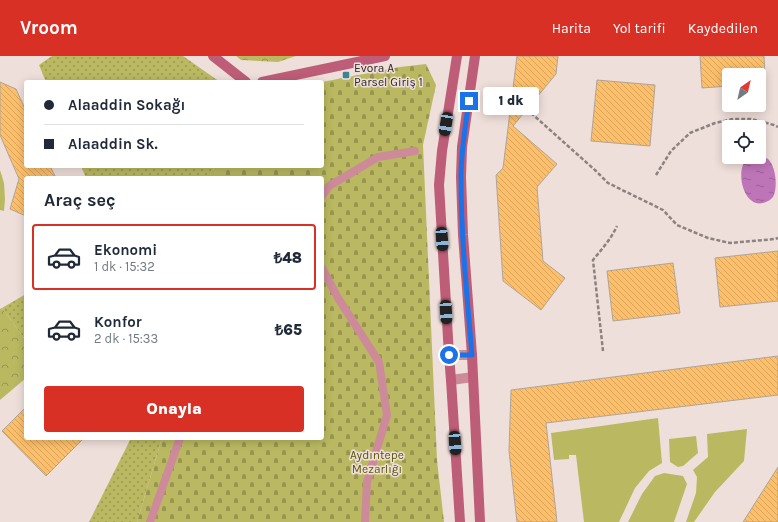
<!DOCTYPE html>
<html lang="tr">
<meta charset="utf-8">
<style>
:root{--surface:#fff;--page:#f2f2f3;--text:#1f2937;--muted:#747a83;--line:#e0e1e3;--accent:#d93025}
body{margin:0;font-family:Karla,sans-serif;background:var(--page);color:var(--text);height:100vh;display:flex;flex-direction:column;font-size:15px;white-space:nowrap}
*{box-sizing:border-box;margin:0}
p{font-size:13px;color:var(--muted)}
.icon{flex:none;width:22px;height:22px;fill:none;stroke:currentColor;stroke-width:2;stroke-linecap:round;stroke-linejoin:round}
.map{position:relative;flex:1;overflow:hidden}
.drawer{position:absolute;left:24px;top:120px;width:300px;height:264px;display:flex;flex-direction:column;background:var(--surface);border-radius:4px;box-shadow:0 2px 10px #0003}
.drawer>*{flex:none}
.top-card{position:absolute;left:24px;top:24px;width:300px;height:88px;border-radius:4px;box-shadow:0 2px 10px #0003;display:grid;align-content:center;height:88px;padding:0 20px;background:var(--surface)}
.needle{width:26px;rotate:34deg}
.buttons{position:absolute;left:722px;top:12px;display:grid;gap:8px}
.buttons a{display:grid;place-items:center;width:44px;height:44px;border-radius:4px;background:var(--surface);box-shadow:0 2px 10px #0003;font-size:20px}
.end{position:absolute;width:18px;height:18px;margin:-9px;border:5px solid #1a73e8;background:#fff;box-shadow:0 0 0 2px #fff}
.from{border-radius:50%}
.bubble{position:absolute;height:28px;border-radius:4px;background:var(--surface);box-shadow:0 2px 10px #0003;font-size:13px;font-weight:800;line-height:28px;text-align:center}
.car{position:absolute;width:12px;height:24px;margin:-12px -6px;border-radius:5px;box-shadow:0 0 3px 1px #0007;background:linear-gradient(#222 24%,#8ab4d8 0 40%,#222 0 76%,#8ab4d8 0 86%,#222 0)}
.top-card b{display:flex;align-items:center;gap:14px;height:38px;font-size:15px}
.top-card b+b{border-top:1px solid var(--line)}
.top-card i{width:10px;height:10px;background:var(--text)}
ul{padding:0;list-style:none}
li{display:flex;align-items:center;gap:12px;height:66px;margin:0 8px 6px;padding:0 12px;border:2px solid transparent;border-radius:4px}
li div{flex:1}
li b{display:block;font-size:15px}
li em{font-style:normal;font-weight:800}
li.active{border-color:var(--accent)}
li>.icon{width:36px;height:36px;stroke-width:1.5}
h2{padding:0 20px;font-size:18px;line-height:48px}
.action{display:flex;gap:8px;margin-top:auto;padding:8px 20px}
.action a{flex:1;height:46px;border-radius:4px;background:var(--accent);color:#fff;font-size:16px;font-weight:800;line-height:46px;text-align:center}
header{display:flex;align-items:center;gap:24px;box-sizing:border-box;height:56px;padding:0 20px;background:var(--accent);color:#fff}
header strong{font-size:19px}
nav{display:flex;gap:22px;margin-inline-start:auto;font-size:14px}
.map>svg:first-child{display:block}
</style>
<header>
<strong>Vroom</strong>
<nav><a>Harita</a><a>Yol tarifi</a><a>Kaydedilen</a></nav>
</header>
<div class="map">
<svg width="778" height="466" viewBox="0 0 778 466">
<defs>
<pattern id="grass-dots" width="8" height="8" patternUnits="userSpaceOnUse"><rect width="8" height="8" fill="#bab961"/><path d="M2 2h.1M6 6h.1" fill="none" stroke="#989650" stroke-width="1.8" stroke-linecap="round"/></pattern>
<pattern id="cemetery-stones" width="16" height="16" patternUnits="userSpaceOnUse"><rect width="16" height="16" fill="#bab961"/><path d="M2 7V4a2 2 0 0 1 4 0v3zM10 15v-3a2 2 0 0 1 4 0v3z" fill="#989650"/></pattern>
<pattern id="park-crowns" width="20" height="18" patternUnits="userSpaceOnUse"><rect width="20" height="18" fill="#bab961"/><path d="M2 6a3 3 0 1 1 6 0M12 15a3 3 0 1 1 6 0" fill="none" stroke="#989650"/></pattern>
<pattern id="water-ripples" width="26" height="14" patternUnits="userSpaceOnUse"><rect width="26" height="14" fill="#bd75b7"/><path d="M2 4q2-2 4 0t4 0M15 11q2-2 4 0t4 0" fill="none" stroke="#9a6095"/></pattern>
<pattern id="building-back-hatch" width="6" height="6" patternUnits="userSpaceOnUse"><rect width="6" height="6" fill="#fdbf69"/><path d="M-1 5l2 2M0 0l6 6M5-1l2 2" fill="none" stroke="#d9a45b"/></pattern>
</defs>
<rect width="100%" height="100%" fill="#efdfda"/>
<path fill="url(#grass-dots)" d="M52,0h131l37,26h-174l-7,-17z
M81,110h132l1,12h-128z
M26,238v47l-24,-33z
M131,382h31l-25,84h-48z"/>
<path fill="url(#cemetery-stones)" d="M426,8l10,21 -13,60 14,315 7,62h-307l25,-84h160v-260h-108l-1,-12h109v-84l78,-15z"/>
<path fill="url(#park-crowns)" d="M236,0h60l-18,6 -37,-2z
M2,252l24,33v37l-26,22v-91z"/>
<path fill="#bab961" d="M0,114l4,13 1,16 -1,12 -4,-1z
M658,362l4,45 -13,8 -14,17 -16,34h-35l-8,-67h-7v4l-15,1 -3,-27z
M747,373l-3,32 -29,31 -21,30h-8l10,-29 1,-16 -4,-7 15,-13 -1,-23z
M696,380l2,17 -15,13 -5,1 -8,-5 -1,-23z
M664,417l19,3 4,8 -13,38h-46l14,-28 13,-18z"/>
<path fill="url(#water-ripples)" d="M759,100c3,0 6,1 9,3 8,7 10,29 5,38 -2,2 -4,4 -7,5 -22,10 -32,-32 -19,-43 3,-3 8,-2 12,-2z"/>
<path fill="url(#building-back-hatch)" stroke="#aea59a" d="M517,0h41l-2,18 -43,52 44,38 -20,23 6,74 22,17 -24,32 -38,-29 -7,-106 7,-7z
M700,0h64l1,19h-36v11l-27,2z
M597,24l58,5 -5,61 -59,-5z
M0,26l16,7 10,22v55h24l6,12h-30v38l-16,-7 9,-30 -19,-44z
M778,195v50l-58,6 -5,-49z
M673,207l7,50 -67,8 -6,-50z
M778,300v39l-232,28 11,99h-40l-8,-71 2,-61z
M26,351v31h58l-38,38 -44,-45z
M778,411v55h-35z"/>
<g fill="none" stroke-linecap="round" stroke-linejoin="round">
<path stroke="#8d827f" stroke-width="2.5" stroke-dasharray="4 2" stroke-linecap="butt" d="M531,57l65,58 12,12 55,27 14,15 31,13 22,5 45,-4 3,-1
M656,119l15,-24 19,-18 25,-10 18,-4h18l23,6 4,2
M603,295l-10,-91c9,-11 18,-21 24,-34"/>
<path stroke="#cd8b9a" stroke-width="8" d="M322,140l7,-10 49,-29 37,-6
M322,212l16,30 41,64 8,53 -20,67 -2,40
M150,466l30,-84"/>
<path stroke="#cd8b9a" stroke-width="10" d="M449,299h23
M451,324l22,-3"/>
<path stroke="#bd5d77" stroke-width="10" d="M213,0l33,26
M457,0l-15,95 -3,34 10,170 2,25 9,142
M475,0l-13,91 -1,30 2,58 9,120 8,167
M262,26l123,-26"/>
</g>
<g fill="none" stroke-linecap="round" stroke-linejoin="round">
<path stroke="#1a73e8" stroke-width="5" d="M449,299h23c-5,-59 -11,-118 -11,-178 0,-25 4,-50 8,-76"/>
</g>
<rect fill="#3e8391" stroke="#efdfda" stroke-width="1.5" x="342" y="15" width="8" height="8" rx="2"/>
<g text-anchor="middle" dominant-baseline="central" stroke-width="3" stroke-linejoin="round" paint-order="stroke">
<g font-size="12" fill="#2e2826" stroke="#efdfda" text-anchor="start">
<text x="354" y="12">Evora A<tspan x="354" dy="14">Parsel Giriş 1</tspan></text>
</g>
<g font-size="12" fill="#595706" stroke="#efdfda">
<text x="377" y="399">Aydıntepe<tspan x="377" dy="14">Mezarlığı</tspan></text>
</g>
</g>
</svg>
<div class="buttons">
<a><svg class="needle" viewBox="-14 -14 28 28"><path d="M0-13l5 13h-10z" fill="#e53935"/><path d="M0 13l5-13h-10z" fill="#747a83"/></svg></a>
<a><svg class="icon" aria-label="locate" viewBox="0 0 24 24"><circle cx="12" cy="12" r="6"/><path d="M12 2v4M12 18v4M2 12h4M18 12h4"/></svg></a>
</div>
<i class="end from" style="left:449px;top:299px"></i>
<i class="end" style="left:469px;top:45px"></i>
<div class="bubble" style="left:483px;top:31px;width:56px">1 dk</div>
<i class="car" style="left:446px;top:68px;rotate:189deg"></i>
<i class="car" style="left:442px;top:183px;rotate:176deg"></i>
<i class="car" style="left:446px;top:256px;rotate:177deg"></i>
<i class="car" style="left:455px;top:387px;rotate:176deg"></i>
<div class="top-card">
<b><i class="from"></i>Alaaddin Sokağı</b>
<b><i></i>Alaaddin Sk.</b>
</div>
<section class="drawer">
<h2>Araç seç</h2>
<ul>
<li class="active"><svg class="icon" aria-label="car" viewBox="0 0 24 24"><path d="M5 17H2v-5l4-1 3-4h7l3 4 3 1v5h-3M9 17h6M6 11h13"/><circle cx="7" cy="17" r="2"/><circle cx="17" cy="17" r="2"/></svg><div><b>Ekonomi</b><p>1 dk · 15:32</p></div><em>₺48</em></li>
<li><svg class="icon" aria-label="car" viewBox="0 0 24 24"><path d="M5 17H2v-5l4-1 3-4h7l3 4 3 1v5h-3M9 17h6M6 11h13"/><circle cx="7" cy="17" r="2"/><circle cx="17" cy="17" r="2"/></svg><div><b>Konfor</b><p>2 dk · 15:33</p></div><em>₺65</em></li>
</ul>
<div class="action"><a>Onayla</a></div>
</section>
</div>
